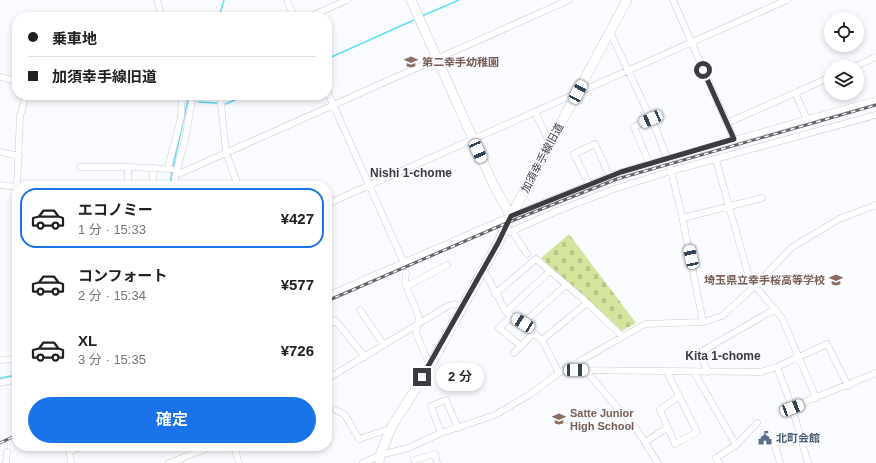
<!DOCTYPE html>
<html lang="ja">
<meta charset="utf-8">
<style>
:root{--surface:#fff;--page:#f2f2f2;--text:#202124;--muted:#757577;--line:#e0e0e0;--accent:#1a73e8}
body{margin:0;font-family:Arial,"Noto Sans JP",sans-serif;background:var(--page);color:var(--text);height:100vh;display:flex;flex-direction:column;font-size:15px;white-space:nowrap}
*{box-sizing:border-box;margin:0}
p{font-size:13px;color:var(--muted)}
.icon{flex:none;width:22px;height:22px;fill:none;stroke:currentColor;stroke-width:2;stroke-linecap:round;stroke-linejoin:round}
.map{position:relative;flex:1;overflow:hidden}
.details{position:absolute;left:12px;top:181px;width:320px;height:270px;display:flex;flex-direction:column;background:var(--surface);border-radius:16px;box-shadow:0 2px 6px #0003}
.details>*{flex:none}
.hud{position:absolute;left:12px;top:12px;width:320px;height:88px;border-radius:16px;box-shadow:0 2px 6px #0003;display:grid;align-content:center;height:88px;padding:0 16px;background:var(--surface)}
.fabs{position:absolute;left:824px;top:12px;display:grid;gap:8px}
.fabs a{display:grid;place-items:center;width:40px;height:40px;border-radius:50%;background:var(--surface);box-shadow:0 2px 6px #0003;font-size:20px}
.end{position:absolute;width:18px;height:18px;margin:-9px;border:5px solid #3a3c40;background:#fff;box-shadow:0 0 0 2px #fff}
.from{border-radius:50%}
.bubble{position:absolute;height:28px;border-radius:14px;background:var(--surface);box-shadow:0 2px 6px #0003;font-size:13px;font-weight:600;line-height:28px;text-align:center}
.car{position:absolute;width:12px;height:24px;margin:-12px -6px;border-radius:5px;box-shadow:0 0 3px 1px #0007;background:linear-gradient(#fff 24%,#345 0 40%,#fff 0 76%,#345 0 86%,#fff 0)}
.hud b{display:flex;align-items:center;gap:14px;height:38px;font-size:15px}
.hud b+b{border-top:1px solid var(--line)}
.hud i{width:10px;height:10px;background:var(--text)}
ul{padding:7px 0 0;list-style:none}
li{display:flex;align-items:center;gap:12px;height:60px;margin:0 8px 6px;padding:0 8px;border:2px solid transparent;border-radius:16px}
li div{flex:1}
li b{display:block;font-size:15px}
li em{font-style:normal;font-weight:600}
li.current{border-color:var(--accent)}
li>.icon{width:36px;height:36px;stroke-width:1.5}
.action{display:flex;gap:8px;margin-top:auto;padding:8px 16px}
.action a{flex:1;height:46px;border-radius:24px;background:var(--accent);color:#fff;font-size:16px;font-weight:600;line-height:46px;text-align:center}
.map>svg:first-child{display:block}
</style>
<div class="map">
<svg width="876" height="463" viewBox="0 0 876 463">
<defs>
<pattern id="cemetery-stones" width="16" height="16" patternUnits="userSpaceOnUse"><rect width="16" height="16" fill="#d3e59d"/><path d="M2 7V4a2 2 0 0 1 4 0v3zM10 15v-3a2 2 0 0 1 4 0v3z" fill="#b6c588"/></pattern>
</defs>
<rect width="100%" height="100%" fill="#f9fbff"/>
<path fill="url(#cemetery-stones)" d="M569,234l67,89 -14,8 -81,-73z"/>
<g fill="none" stroke-linecap="round" stroke-linejoin="round">
<path stroke="#61def7" stroke-width="1.5" d="M422,16l37,-16
M219,17l5,-17
M327,59l87,-39
M198,102l19,1
M226,104l19,-9
M173,167l16,-72
M170,186l2,-15
M0,378l17,-3"/>
<g stroke="#c7cbd5" stroke-width="7">
<path id="street" d="M157,0l5,17
M287,0l7,17
M673,0l61,139
M309,17l38,-17
M610,32l47,100 12,31 13,53 21,106
M854,67l22,-10
M0,77l17,4
M327,91l77,172
M795,93l12,26
M220,95l6,57 12,34
M535,112l15,32
M727,123l104,-46
M0,152l19,4
M716,160l36,128
M649,163l-15,-36 17,-8
M80,167h48
M168,168l13,-51 1,-22
M176,173h5l388,-173
M589,184l-15,-30 21,-10 15,32
M0,185l17,2
M17,186l3,-70 6,-21
M128,186v-19l43,2
M153,186v-18
M175,186v-9l10,-37 8,-45
M327,204l460,-204
M683,218l79,-20
M512,231l45,-20 57,-22 57,-18 205,-56
M508,232l4,-1 15,23
M483,269l23,43 17,11 19,17 17,33
M406,273l-1,10 14,34 -3,16 14,33
M407,286l40,-21
M755,286l27,32 34,80
M495,294l41,-35 46,39 40,38
M327,296l184,-80 110,-44 255,-72
M360,310l24,35
M506,312l44,-41
M512,316l-13,12 22,18
M523,323l43,-38
M327,327l8,-7 30,37
M542,340l45,-37
M514,353l20,-20
M0,360l17,-1
M777,367l15,40 16,56
M584,369l53,61 21,33
M568,370l192,2 17,-5 50,-23 21,42
M667,372l30,60 -22,12 -15,-34 19,-14
M694,372l42,73
M708,372l-9,-19 76,-44
M327,379l121,-73 6,-2 8,3
M0,383l17,-4
M792,407l84,-34
M336,410l9,5 14,24 33,-11
M441,433l-10,-27 15,-6 12,28
M645,442l22,-14
M775,445l5,18
M69,446l2,17
M234,446l5,17
M70,451l14,-5
M414,460l21,-6 2,9
M6,463l1,-11
M169,463l44,-17
M363,463l17,-8 28,-7 33,-15 54,-18 34,-20 30,-22 86,-49 58,-2 19,-6 33,-30 36,-38 48,-29 37,-14
M719,463l-3,-5 20,-13 21,-22"/>
</g>
<g stroke="#c7cbd5" stroke-width="10">
<path id="secondary" d="M411,0l83,186 17,30
M379,463l1,-8 12,-29 38,-60 68,-123 13,-27 116,-216"/>
</g>
<use href="#street" stroke="#fff" stroke-width="6"/>
<use href="#secondary" stroke="#fff" stroke-width="9"/>
<g stroke="#636569" stroke-width="3">
<path id="rail" d="M327,301l182,-79 108,-43 259,-74
M0,443l17,-8"/>
</g>
<use href="#rail" stroke="#f9fbff" stroke-width="1.5" stroke-dasharray="4.5" stroke-linecap="butt"/>
</g>
<g fill="none" stroke-linecap="round" stroke-linejoin="round">
<path stroke="#3a3c40" stroke-width="5" d="M422,377l76,-134 13,-27 110,-44 113,-33 -31,-69"/>
</g>
<defs>
<g id="school-bare" transform="scale(1.08)"><path d="M0-5L7-2L0 1L-7-2ZM-4 1L0 2.5L4 1V4Q0 6-4 4Z" fill="#8d6e63" stroke="#f9fbff" stroke-width="2.5" paint-order="stroke"/></g>
<g id="civic-bare" transform="scale(1.08)"><path d="M-.6-6.5H3V-4.5H.6V-3L4-1V1h2V6H-6V1h2V-1L-.6-3ZM-1.2 2.5V6h2.4V2.5Z" fill="#5c6f8a" stroke="#f9fbff" stroke-width="2.5" paint-order="stroke"/></g>
</defs>
<g fill-rule="evenodd">
<use href="#school-bare" x="411" y="62"/>
<use href="#school-bare" x="836" y="280"/>
<use href="#school-bare" x="559" y="419"/>
<use href="#civic-bare" x="765" y="438"/>
</g>
<g text-anchor="middle" dominant-baseline="central" stroke-width="3" stroke-linejoin="round" paint-order="stroke">
<g font-size="11" font-weight="bold" fill="#785e54" stroke="#f9fbff" text-anchor="start">
<text x="422" y="62">第二幸手幼稚園</text>
<text x="825" y="280" text-anchor="end">埼玉県立幸手桜高等学校</text>
<text x="570" y="413">Satte Junior<tspan x="570" dy="13">High School</tspan></text>
</g>
<g font-size="11" fill="#3a3c40" stroke="#f9fbff">
<text transform="translate(542 158) rotate(-62)">加須幸手線旧道</text>
</g>
<g font-size="11" font-weight="bold" fill="#4e5e75" stroke="#f9fbff" text-anchor="start">
<text x="776" y="438">北町会館</text>
</g>
<g font-size="12" font-weight="bold" fill="#3a3c40" stroke="#f9fbff">
<text x="411" y="173">Nishi 1-chome</text>
<text x="723" y="356">Kita 1-chome</text>
</g>
</g>
</svg>
<div class="fabs">
<a><svg class="icon" aria-label="locate" viewBox="0 0 24 24"><circle cx="12" cy="12" r="6"/><path d="M12 2v4M12 18v4M2 12h4M18 12h4"/></svg></a>
<a><svg class="icon" aria-label="layers" viewBox="0 0 24 24"><path d="M12 4l9 5-9 5-9-5zM3 14l9 5 9-5"/></svg></a>
</div>
<i class="end from" style="left:703px;top:70px"></i>
<i class="end" style="left:422px;top:377px"></i>
<div class="bubble" style="left:436px;top:363px;width:48px">2 分</div>
<i class="car" style="left:578px;top:92px;rotate:28deg"></i>
<i class="car" style="left:651px;top:119px;rotate:246deg"></i>
<i class="car" style="left:478px;top:151px;rotate:156deg"></i>
<i class="car" style="left:691px;top:257px;rotate:348deg"></i>
<i class="car" style="left:523px;top:323px;rotate:302deg"></i>
<i class="car" style="left:576px;top:370px;rotate:89deg"></i>
<i class="car" style="left:792px;top:408px;rotate:69deg"></i>
<div class="hud">
<b><i class="from"></i>乗車地</b>
<b><i></i>加須幸手線旧道</b>
</div>
<section class="details">
<ul>
<li class="current"><svg class="icon" aria-label="car" viewBox="0 0 24 24"><path d="M5 17H2v-5l4-1 3-4h7l3 4 3 1v5h-3M9 17h6M6 11h13"/><circle cx="7" cy="17" r="2"/><circle cx="17" cy="17" r="2"/></svg><div><b>エコノミー</b><p>1 分 · 15:33</p></div><em>¥427</em></li>
<li><svg class="icon" aria-label="car" viewBox="0 0 24 24"><path d="M5 17H2v-5l4-1 3-4h7l3 4 3 1v5h-3M9 17h6M6 11h13"/><circle cx="7" cy="17" r="2"/><circle cx="17" cy="17" r="2"/></svg><div><b>コンフォート</b><p>2 分 · 15:34</p></div><em>¥577</em></li>
<li><svg class="icon" aria-label="car" viewBox="0 0 24 24"><path d="M5 17H2v-5l4-1 3-4h7l3 4 3 1v5h-3M9 17h6M6 11h13"/><circle cx="7" cy="17" r="2"/><circle cx="17" cy="17" r="2"/></svg><div><b>XL</b><p>3 分 · 15:35</p></div><em>¥726</em></li>
</ul>
<div class="action"><a>確定</a></div>
</section>
</div>
